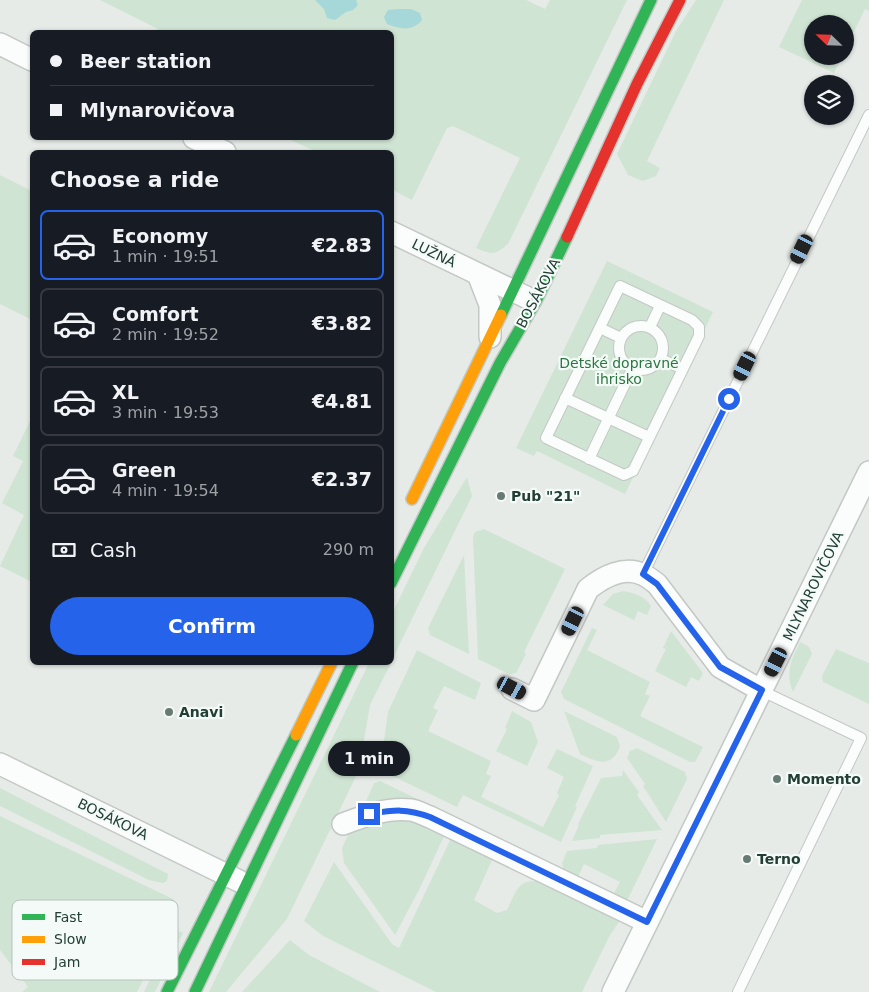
<!DOCTYPE html>
<meta charset="utf-8">
<style>
:root{--surface:#171b24;--page:#242831;--text:#f1f3f6;--muted:#9ea1a6;--line:#363941;--accent:#2563eb}
body{margin:0;font-family:"DejaVu Sans",sans-serif;background:var(--page);color:var(--text);height:100vh;display:flex;flex-direction:column;font-size:19px;white-space:nowrap}
*{box-sizing:border-box;margin:0}
p{font-size:16px;color:var(--muted)}
.icon{flex:none;width:28px;height:28px;fill:none;stroke:currentColor;stroke-width:2;stroke-linecap:round;stroke-linejoin:round}
.map{position:relative;flex:1;overflow:hidden}
.sheet{position:absolute;left:30px;top:150px;width:364px;height:515px;display:flex;flex-direction:column;background:var(--surface);border-radius:8px;box-shadow:0 1px 4px #0004}
.sheet>*{flex:none}
.guide{position:absolute;left:30px;top:30px;width:364px;height:110px;border-radius:8px;box-shadow:0 1px 4px #0004;display:grid;align-content:center;height:110px;padding:0 20px;background:var(--surface)}
.needle{width:32px;rotate:293deg}
.controls{position:absolute;left:804px;top:15px;display:grid;gap:10px}
.controls a{display:grid;place-items:center;width:50px;height:50px;border-radius:50%;background:var(--surface);box-shadow:0 1px 4px #0004;font-size:25px}
.end{position:absolute;width:22px;height:22px;margin:-11px;border:6px solid #2563eb;background:#fff;box-shadow:0 0 0 2px #fff}
.from{border-radius:50%}
.bubble{position:absolute;height:35px;border-radius:18px;background:var(--surface);box-shadow:0 1px 4px #0004;font-size:16px;font-weight:800;line-height:35px;text-align:center}
.car{position:absolute;width:15px;height:30px;margin:-15px -8px;border-radius:6px;box-shadow:0 0 4px 1px #0007;background:linear-gradient(#222 24%,#8ab4d8 0 40%,#222 0 76%,#8ab4d8 0 86%,#222 0)}
.guide b{display:flex;align-items:center;gap:18px;height:48px;font-size:19px}
.guide b+b{border-top:1px solid var(--line)}
.guide i{width:12px;height:12px;background:var(--text)}
ul{padding:0;list-style:none}
li{display:flex;align-items:center;gap:15px;height:70px;margin:0 10px 8px;padding:0 10px;border:2px solid var(--line);border-radius:8px}
li div{flex:1}
li b{display:block;font-size:19px}
li em{font-style:normal;font-weight:800}
li.active{border-color:var(--accent)}
li>.icon{width:45px;height:45px;stroke-width:1.5}
h2{padding:0 20px;font-size:22px;line-height:60px}
.pay{display:flex;align-items:center;gap:12px;height:55px;padding:0 20px;font-size:19px}
.pay p{margin-inline-start:auto}
.action{display:flex;gap:10px;margin-top:auto;padding:10px 20px}
.action a{flex:1;height:58px;border-radius:30px;background:var(--accent);color:#fff;font-size:20px;font-weight:800;line-height:58px;text-align:center}
.map>svg:first-child{display:block}
</style>
<div class="map">
<svg width="869" height="992" viewBox="0 0 869 992">
<rect width="100%" height="100%" fill="#e6ebe8"/>
<path fill="#cfe4d3" d="M100,0h426l19,9 5,-9h77l-119,244c-13,11 -16,11 -32,4l44,-90 -67,-32 -6,2 -35,72 -21,-11v-37h-74l-31,-14h105v-106h-234l1,-3z
M696,0h28l-77,161 13,7 -4,8 -13,5 -15,-6 -11,-21 59,-123z
M802,0h67v11l-4,-2 -20,41v-26h-33v32h30l-8,17 -55,-26z
M0,175l32,16v129l-32,-16z
M607,261l106,51 -88,182 -88,-43 -3,5 -18,-8z
M32,417v165l-32,-16 24,-51 -22,-12 21,-42 -10,-5z
M467,477l5,19 -81,166v-46l33,-68z
M484,529l81,40 -41,83 2,2 -10,19 -7,1 -31,-15 -5,-122 2,-5z
M464,555l5,99 -39,-19 -2,-7z
M623,591c11,2 22,5 28,15l-4,9 -9,-4 -4,9 -31,-15 10,-11z
M592,628l5,2 -10,20 63,32 -5,12 5,2 -10,20 63,31 -8,15h-5l-126,-63 -3,-7z
M671,631l32,42 -4,8 -8,-4 -5,10 -31,-16 11,-22 -3,-1z
M800,642l9,5 3,7 -19,38c-8,-19 -2,-32 7,-50z
M836,649l33,14v41l-46,-22 -1,-6z
M417,650l64,33 -6,17 -31,-14 -11,22 5,2 -10,21 63,30 -5,13 5,2 -10,21 62,30 16,-32 -2,-2 7,-16 -17,-9 10,-19 36,17 -18,40 2,1 -16,35 -98,-47 -6,12 -77,-37 8,-58z
M369,663h22l-21,42 -11,65 -72,149 -61,73h-17z
M512,711l19,11 7,20 -11,24 -31,-15 11,-22 -2,-1z
M564,711l53,26 3,9c-8,23 -23,16 -40,8z
M637,748l48,24 2,7 -21,43 -23,-36 2,-2 -18,-26 3,-7z
M623,770l16,22 -2,3 25,35 -62,5v3l-28,3 7,-16 -1,-1 23,-46 21,-2z
M380,781l52,25c-26,-4 -43,-8 -68,0l10,-23z
M0,788l168,86 -1,7 -4,2 -14,-3 -149,-74z
M0,816l173,83c6,5 4,10 2,18l-38,75h-115l6,-5 -28,-37z
M398,821h15l32,13 -25,54 -25,47 -51,-72 -2,-15 7,-15 29,-11z
M452,836l41,22 -19,42 23,13 10,-3c9,-18 11,-33 35,-28l67,33 10,7 -9,13 -28,57h-146l-113,-56 -19,-15 30,-59 58,82 7,4z
M657,839l-30,62 -14,-6 7,-13 -36,-18 -7,15 -13,-7 -2,-9 5,-12 30,-3 1,-3z
M175,929l8,4 -28,59h-11z
M290,940l19,15 71,37h-138z"/>
<path fill="#a6d8d9" d="M315,0h41l2,5 -5,5 -7,2 -11,8 -8,-2 -3,-9z
M398,9h13l9,4 2,7c-10,12 -22,9 -35,4l-3,-7 4,-7z"/>
<g fill="none" stroke-linecap="round" stroke-linejoin="round">
<g stroke="#c3c8c5" stroke-width="12">
<path id="lane" d="M620,286l72,34 7,7v9l-66,135 -9,4 -78,-37z
M619 348a22 22 0 1 1 44 0a22 22 0 1 1-44 0Z
M650,327l10,-21
M600,328l21,10
M661,359l22,10
M565,398l84,39
M589,459l43,-90
M643,574l226,-459
M738,992l123,-254 -99,-47"/>
</g>
<g stroke="#c3c8c5" stroke-width="24">
<path id="street" d="M0,44l32,16
M194,138l31,14
M391,232l135,65
M478,274l12,31v32
M512,689l22,11 54,-111c15,-12 37,-24 56,-14 4,2 9,6 13,9l63,83 42,24
M0,764l239,117
M343,824c21,-8 45,-17 68,-14 7,1 13,5 19,7l217,105
M613,992l256,-520"/>
</g>
<g stroke="#c1c9c5" stroke-width="14">
<path id="fast" d="M501,315l150,-315
M391,583l109,-220 36,-62 31,-64
M167,992l129,-257
M195,992l158,-330"/>
</g>
<g stroke="#c1c9c5" stroke-width="14">
<path id="slow" d="M412,499l89,-184
M296,735l36,-73"/>
</g>
<g stroke="#c1c9c5" stroke-width="14">
<path id="jam" d="M567,237l70,-153 43,-84"/>
</g>
<use href="#lane" stroke="#fbfcfc" stroke-width="10"/>
<use href="#street" stroke="#fbfcfc" stroke-width="21"/>
<use href="#fast" stroke="#30b455" stroke-width="11"/>
<use href="#slow" stroke="#ff9f0a" stroke-width="11"/>
<use href="#jam" stroke="#e5322d" stroke-width="11"/>
</g>
<g fill="none" stroke-linecap="round" stroke-linejoin="round">
<path stroke="#2563eb" stroke-width="6" d="M369,814c25,-4 37,-6 61,3l217,105 115,-232 -42,-23 -63,-83 -14,-10 86,-175"/>
</g>
<g fill="#677b74" stroke="#f4faf7" stroke-width="2">
<circle cx="501" cy="496" r="5"/>
<circle cx="169" cy="712" r="5"/>
<circle cx="777" cy="779" r="5"/>
<circle cx="747" cy="859" r="5"/>
</g>
<g text-anchor="middle" dominant-baseline="central" stroke-width="4.5" stroke-linejoin="round" paint-order="stroke">
<g font-size="14" fill="#233f35" stroke="#f4faf7">
<text transform="translate(434 253) rotate(26)">LUŽNÁ</text>
<text transform="translate(538 293) rotate(-62)">BOSÁKOVA</text>
<text transform="translate(813 586) rotate(-64)">MLYNAROVIČOVA</text>
<text transform="translate(113 819) rotate(26)">BOSÁKOVA</text>
</g>
<g font-size="14" fill="#2c7741" stroke="#f4faf7">
<text x="619" y="363">Detské dopravné<tspan x="619" dy="16">ihrisko</tspan></text>
</g>
<g font-size="14" font-weight="bold" fill="#233f35" stroke="#f4faf7" text-anchor="start">
<text x="511" y="496">Pub "21"</text>
<text x="179" y="712">Anavi</text>
<text x="787" y="779">Momento</text>
<text x="757" y="859">Terno</text>
</g>
</g>
<rect x="12" y="900" width="166" height="80" rx="8" fill="#f4faf7" stroke="#b5c2bd" stroke-width="1"/>
<rect x="22" y="914" width="23" height="6" fill="#30b455"/>
<rect x="22" y="936" width="23" height="7" fill="#ff9f0a"/>
<rect x="22" y="959" width="23" height="6" fill="#e5322d"/>
<g font-size="14" fill="#233f35">
<text x="54" y="922">Fast</text>
<text x="54" y="944">Slow</text>
<text x="54" y="967">Jam</text>
</g>
</svg>
<div class="controls">
<a><svg class="needle" viewBox="-14 -14 28 28"><path d="M0-13l5 13h-10z" fill="#e53935"/><path d="M0 13l5-13h-10z" fill="#9ea1a6"/></svg></a>
<a><svg class="icon" aria-label="layers" viewBox="0 0 24 24"><path d="M12 4l9 5-9 5-9-5zM3 14l9 5 9-5"/></svg></a>
</div>
<i class="end from" style="left:729px;top:399px"></i>
<i class="end" style="left:369px;top:814px"></i>
<div class="bubble" style="left:328px;top:741px;width:82px">1 min</div>
<i class="car" style="left:802px;top:249px;rotate:206deg"></i>
<i class="car" style="left:745px;top:366px;rotate:206deg"></i>
<i class="car" style="left:573px;top:621px;rotate:206deg"></i>
<i class="car" style="left:776px;top:662px;rotate:207deg"></i>
<i class="car" style="left:512px;top:688px;rotate:118deg"></i>
<div class="guide">
<b><i class="from"></i>Beer station</b>
<b><i></i>Mlynarovičova</b>
</div>
<section class="sheet">
<h2>Choose a ride</h2>
<ul>
<li class="active"><svg class="icon" aria-label="car" viewBox="0 0 24 24"><path d="M5 17H2v-5l4-1 3-4h7l3 4 3 1v5h-3M9 17h6M6 11h13"/><circle cx="7" cy="17" r="2"/><circle cx="17" cy="17" r="2"/></svg><div><b>Economy</b><p>1 min · 19:51</p></div><em>€2.83</em></li>
<li><svg class="icon" aria-label="car" viewBox="0 0 24 24"><path d="M5 17H2v-5l4-1 3-4h7l3 4 3 1v5h-3M9 17h6M6 11h13"/><circle cx="7" cy="17" r="2"/><circle cx="17" cy="17" r="2"/></svg><div><b>Comfort</b><p>2 min · 19:52</p></div><em>€3.82</em></li>
<li><svg class="icon" aria-label="car" viewBox="0 0 24 24"><path d="M5 17H2v-5l4-1 3-4h7l3 4 3 1v5h-3M9 17h6M6 11h13"/><circle cx="7" cy="17" r="2"/><circle cx="17" cy="17" r="2"/></svg><div><b>XL</b><p>3 min · 19:53</p></div><em>€4.81</em></li>
<li><svg class="icon" aria-label="car" viewBox="0 0 24 24"><path d="M5 17H2v-5l4-1 3-4h7l3 4 3 1v5h-3M9 17h6M6 11h13"/><circle cx="7" cy="17" r="2"/><circle cx="17" cy="17" r="2"/></svg><div><b>Green</b><p>4 min · 19:54</p></div><em>€2.37</em></li>
</ul>
<div class="pay"><svg class="icon" aria-label="cash" viewBox="0 0 24 24"><path d="M3 7h18v10H3z"/><circle cx="12" cy="12" r="2"/></svg>Cash<p>290 m</p></div>
<div class="action"><a>Confirm</a></div>
</section>
</div>
